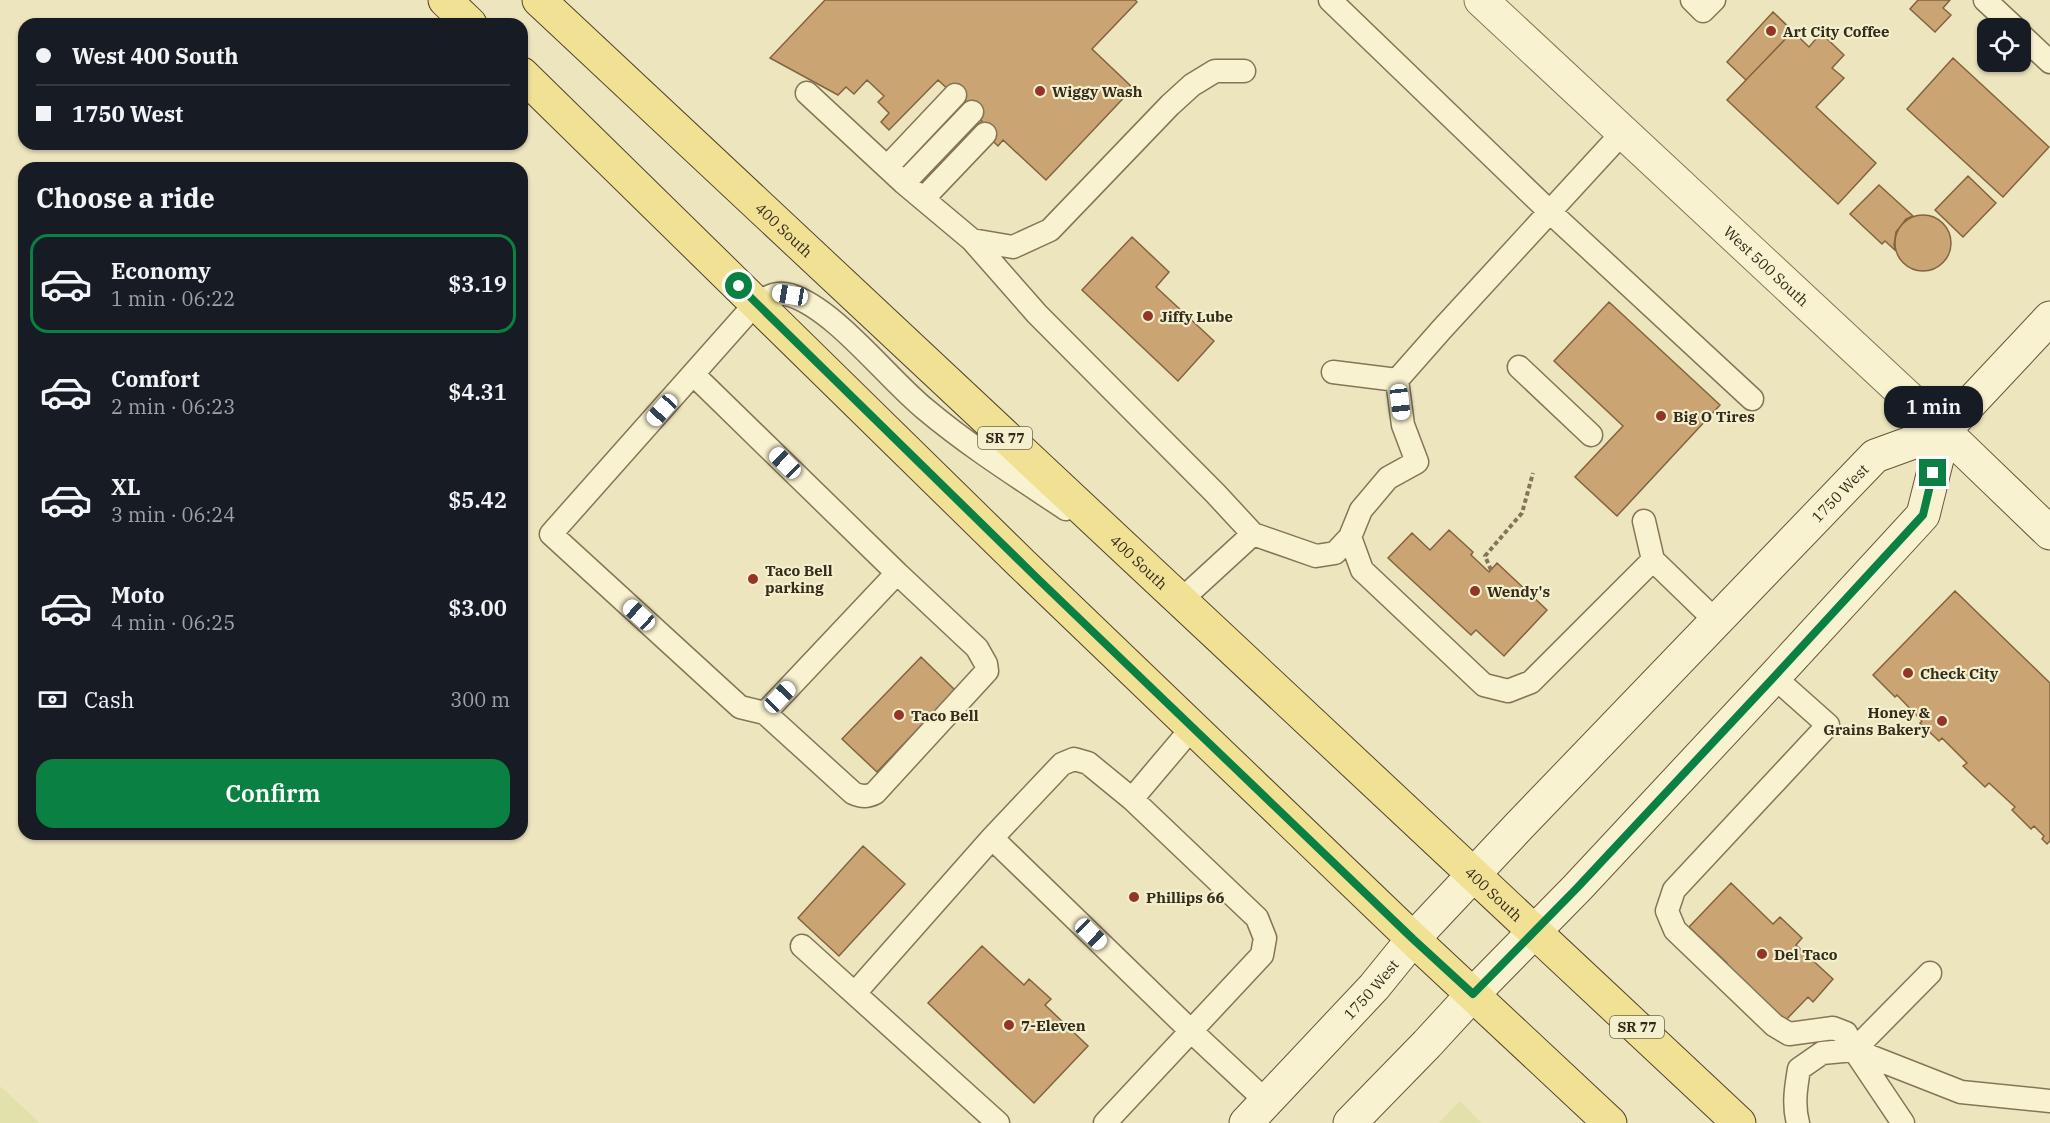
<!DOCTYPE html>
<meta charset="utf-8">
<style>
:root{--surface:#171b24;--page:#242831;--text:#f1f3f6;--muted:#9ea1a6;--line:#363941;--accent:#0b8043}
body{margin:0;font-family:"IBM Plex Serif",serif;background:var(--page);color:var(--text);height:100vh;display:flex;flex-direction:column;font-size:22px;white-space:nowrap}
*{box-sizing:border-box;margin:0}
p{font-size:20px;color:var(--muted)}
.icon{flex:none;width:33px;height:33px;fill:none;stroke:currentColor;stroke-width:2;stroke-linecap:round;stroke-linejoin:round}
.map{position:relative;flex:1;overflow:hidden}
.side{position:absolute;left:18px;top:162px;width:510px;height:678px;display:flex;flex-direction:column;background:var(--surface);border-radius:18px;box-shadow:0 2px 4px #0004}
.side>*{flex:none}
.hud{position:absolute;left:18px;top:18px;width:510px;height:132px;border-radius:18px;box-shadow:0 2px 4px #0004;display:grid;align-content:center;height:132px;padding:0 18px;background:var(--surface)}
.buttons{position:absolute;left:1977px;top:18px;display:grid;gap:12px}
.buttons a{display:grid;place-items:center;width:54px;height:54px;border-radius:12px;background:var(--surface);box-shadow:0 2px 4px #0004;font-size:30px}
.end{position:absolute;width:27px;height:27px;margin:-14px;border:8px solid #0b8043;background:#fff;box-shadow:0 0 0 3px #fff}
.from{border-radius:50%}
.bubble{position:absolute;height:42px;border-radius:18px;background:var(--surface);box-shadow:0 2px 4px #0004;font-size:20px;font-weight:600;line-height:42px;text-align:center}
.car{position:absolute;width:18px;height:36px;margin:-18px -9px;border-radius:8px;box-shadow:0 0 4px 2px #0007;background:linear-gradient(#fff 24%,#345 0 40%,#fff 0 76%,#345 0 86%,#fff 0)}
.hud b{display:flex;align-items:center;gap:21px;height:57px;font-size:22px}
.hud b+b{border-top:2px solid var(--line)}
.hud i{width:15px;height:15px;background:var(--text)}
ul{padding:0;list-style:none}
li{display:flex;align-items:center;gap:18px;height:99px;margin:0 12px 9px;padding:0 6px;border:3px solid transparent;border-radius:18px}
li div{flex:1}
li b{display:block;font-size:22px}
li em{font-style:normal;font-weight:600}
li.selected{border-color:var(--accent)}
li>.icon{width:54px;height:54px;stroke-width:1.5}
h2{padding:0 18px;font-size:27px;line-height:72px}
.pay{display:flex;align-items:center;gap:15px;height:66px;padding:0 18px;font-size:22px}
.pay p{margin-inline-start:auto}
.action{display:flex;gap:12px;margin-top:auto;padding:12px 18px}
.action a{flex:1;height:69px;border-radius:18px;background:var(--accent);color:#fff;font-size:24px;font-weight:600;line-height:69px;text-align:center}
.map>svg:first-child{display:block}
</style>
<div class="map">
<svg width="2050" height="1123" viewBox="0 0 2050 1123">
<rect width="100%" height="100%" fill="#ede5be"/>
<path fill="#e2e1ab" d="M0,1086l40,37h-40z
M1460,1101l21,22h-42z"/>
<path fill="#cba474" stroke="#83633d" stroke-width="1.5" d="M825,0h310l2,2 -45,47 41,39 -87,92 -43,-40 -5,6 -21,-20 5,-5 -44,-41 -49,50 -8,-8 8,-9 -11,-11 6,-6 -17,-16 -13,14 -8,-7 -8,8 -68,-37z
M1918,0h32l-7,8 8,7 -16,17 -25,-23z
M1773,12l36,35 12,-14 23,22 -12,13 12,10 -28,29 60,56 -38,41 -111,-104 19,-20 -19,-18z
M1773,12l20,19 -47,49 -19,-18z
M1953,58l96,89 -46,50 -96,-88z
M1968,176l28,27 -33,34 -28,-27z
M1879,185l34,31 -7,3 -10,13 -2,13 2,6 -11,-10 -3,3 -32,-30z
M1895 243a28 28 0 1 1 56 0a28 28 0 1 1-56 0Z
M1132,237l37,35 -13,15 58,54 -36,40 -96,-91z
M1609,302l111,103 -103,111 -42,-39 48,-51 -69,-65z
M1449,530l24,22 -2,3 18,17 8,-9 50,47 -43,46 -28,-26 -5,5 -83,-77 24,-25 18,17z
M1955,591l95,92v158l-3,3 -5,-5 2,-3 -10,-10 -3,3 -19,-19 3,-3 -26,-24 -4,4 -22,-21 4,-3 -25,-25 -3,3 -19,-18 2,-2 -25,-26 -2,2 -22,-22z
M921,657l34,33 -78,82 -35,-33z
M863,846l42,38 -66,72 -41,-38z
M1731,883l42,41 7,-7 22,21 -6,7 37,34 -20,23 -5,-5 -25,26 -60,-57 4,-3 -38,-36z
M982,946l42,39 5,-6 22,20 -6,6 43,41 -54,57 -106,-100z"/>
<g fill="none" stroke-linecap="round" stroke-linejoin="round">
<g stroke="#847557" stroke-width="25">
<path id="lane" d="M1330,0l220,212 202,187
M1692,0l11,11 11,-11
M1985,0l30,28
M2020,34l30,28
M807,93l97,90 68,57 65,74 178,179 38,41 63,22 19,-3 15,-16 11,-27 27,-32 29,-16 -14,-37 -6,-45 45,-51 182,-198
M887,167l68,-72
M904,183l68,-71
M923,199l62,-65
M972,240l41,7 37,-17 120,-125 22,-20 23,-14h29
M1519,367l72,68
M1333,372l64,8
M694,375l203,198 -132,140 -25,-6 -189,-173 205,-231c12,-6 20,-12 34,-8 45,14 97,83 135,114 44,37 93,68 141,100
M1644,521l9,39 63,61
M1350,537l12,33 122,115 24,6 23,-9 122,-122
M1180,601l73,-67
M1774,677l54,48 -154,165 -7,21 8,19 99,95 15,9 44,-6 13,5 8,17 49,73
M765,713l88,80c9,4 14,4 22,0l112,-122 -1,-7 -9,-16 -80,-75
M1132,799l60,-71
M802,946l196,177
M855,993l137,-155
M1854,1050l76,-77
M1105,1123l157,-168 3,-17 -8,-20 -125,-119 -44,-36 -14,-4 -12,5 -70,74 199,193 75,70
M1798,1123c-5,-18 -2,-36 1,-54l23,-16 32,-3 107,42 89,9"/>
</g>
<g stroke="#847557" stroke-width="35">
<g id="street">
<path id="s1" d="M1481,0l463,431"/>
</g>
</g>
<g stroke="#66563a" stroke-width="35">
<g id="secondary">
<path d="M1944,431l106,102"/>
<path id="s2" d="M1246,1123l128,-136 39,-48 107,-114 355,-369 69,-25 106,-113"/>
<path d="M1350,1123l77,-79 46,-50 104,-106 197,-211 149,-162 21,-84"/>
</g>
</g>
<g stroke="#52432c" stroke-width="35">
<g id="primary">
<path d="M445,0l25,24"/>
<path id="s3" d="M539,0l1200,1123"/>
<path d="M522,74l499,489 392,376 197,184"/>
</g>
</g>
<path stroke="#847557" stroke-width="4" stroke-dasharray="4.5 3" stroke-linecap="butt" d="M1491,570l-6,-14 37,-43 11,-40"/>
<use href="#lane" stroke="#f8f2d0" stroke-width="22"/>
<use href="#street" stroke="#f8f2d0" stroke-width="33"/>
<use href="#secondary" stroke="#f8f2d0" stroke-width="33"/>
<use href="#primary" stroke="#f1e195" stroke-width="33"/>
</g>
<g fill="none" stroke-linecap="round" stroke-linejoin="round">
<path stroke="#0b8043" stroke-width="8" d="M739,286l299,293 375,360 60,55 104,-106 197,-211 149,-162 10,-42"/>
</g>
<g fill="#933628" stroke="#f4efcd" stroke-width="2">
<circle cx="1771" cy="31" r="6"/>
<circle cx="1040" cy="91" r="6"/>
<circle cx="1148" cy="316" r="6"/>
<circle cx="1661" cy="416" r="6"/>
<circle cx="753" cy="579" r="6"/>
<circle cx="1475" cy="591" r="6"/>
<circle cx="1908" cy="673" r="6"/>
<circle cx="899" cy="715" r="6"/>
<circle cx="1942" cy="721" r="6"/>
<circle cx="1134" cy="897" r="6"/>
<circle cx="1762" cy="954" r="6"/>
<circle cx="1009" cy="1025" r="6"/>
</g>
<g text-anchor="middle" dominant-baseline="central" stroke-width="4.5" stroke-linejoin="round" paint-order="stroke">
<g fill="#f4efcd" stroke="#6e6650" stroke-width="1.5">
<rect x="978" y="427" width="54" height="22" rx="4.5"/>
<rect x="1610" y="1016" width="54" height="22" rx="4.5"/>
</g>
<g font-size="14" font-weight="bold" fill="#342b1b">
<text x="1005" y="438">SR 77</text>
<text x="1637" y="1027">SR 77</text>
</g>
<g font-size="15" font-weight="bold" fill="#342b1b" stroke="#f4efcd" text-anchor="start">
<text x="1783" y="31">Art City Coffee</text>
<text x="1052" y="91">Wiggy Wash</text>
<text x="1160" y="316">Jiffy Lube</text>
<text x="1673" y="416">Big O Tires</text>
<text x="765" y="570">Taco Bell<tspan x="765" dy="17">parking</tspan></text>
<text x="1487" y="591">Wendy's</text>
<text x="1920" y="673">Check City</text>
<text x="1930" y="712" text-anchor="end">Honey &amp;<tspan x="1930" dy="17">Grains Bakery</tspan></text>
<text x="911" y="715">Taco Bell</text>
<text x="1146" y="897">Phillips 66</text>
<text x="1774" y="954">Del Taco</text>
<text x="1021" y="1025">7-Eleven</text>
</g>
<g font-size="15" fill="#342b1b" stroke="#f4efcd">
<text stroke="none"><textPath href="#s3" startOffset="336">400 South</textPath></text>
<text stroke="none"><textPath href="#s1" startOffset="390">West 500 South</textPath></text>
<text stroke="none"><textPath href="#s2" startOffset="866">1750 West</textPath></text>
<text stroke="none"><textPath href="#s3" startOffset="822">400 South</textPath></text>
<text stroke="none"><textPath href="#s3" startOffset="1308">400 South</textPath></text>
<text stroke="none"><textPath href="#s2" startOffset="183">1750 West</textPath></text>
</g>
</g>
</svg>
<div class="buttons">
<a><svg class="icon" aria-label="locate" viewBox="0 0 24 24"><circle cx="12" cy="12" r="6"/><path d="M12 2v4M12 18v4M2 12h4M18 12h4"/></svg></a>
</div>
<i class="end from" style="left:739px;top:286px"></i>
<i class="end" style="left:1933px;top:473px"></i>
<div class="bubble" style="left:1884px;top:386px;width:99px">1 min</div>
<i class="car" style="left:790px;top:295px;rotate:280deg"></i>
<i class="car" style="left:1400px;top:402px;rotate:173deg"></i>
<i class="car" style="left:662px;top:410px;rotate:222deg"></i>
<i class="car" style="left:785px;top:463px;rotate:314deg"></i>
<i class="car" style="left:639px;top:615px;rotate:312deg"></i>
<i class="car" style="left:780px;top:697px;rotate:44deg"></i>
<i class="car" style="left:1091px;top:934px;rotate:134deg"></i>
<div class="hud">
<b><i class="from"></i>West 400 South</b>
<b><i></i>1750 West</b>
</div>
<section class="side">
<h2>Choose a ride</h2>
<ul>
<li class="selected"><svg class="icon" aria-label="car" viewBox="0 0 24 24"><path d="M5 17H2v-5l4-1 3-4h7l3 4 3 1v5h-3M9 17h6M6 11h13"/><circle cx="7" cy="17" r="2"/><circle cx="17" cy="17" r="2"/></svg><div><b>Economy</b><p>1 min · 06:22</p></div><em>$3.19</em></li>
<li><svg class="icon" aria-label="car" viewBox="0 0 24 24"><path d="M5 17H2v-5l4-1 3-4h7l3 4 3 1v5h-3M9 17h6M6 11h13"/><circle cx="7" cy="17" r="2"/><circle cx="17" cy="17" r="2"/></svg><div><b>Comfort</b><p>2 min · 06:23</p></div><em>$4.31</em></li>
<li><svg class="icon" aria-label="car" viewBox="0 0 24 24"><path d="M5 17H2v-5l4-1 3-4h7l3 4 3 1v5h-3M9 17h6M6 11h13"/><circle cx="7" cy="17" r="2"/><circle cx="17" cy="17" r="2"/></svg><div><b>XL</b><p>3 min · 06:24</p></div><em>$5.42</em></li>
<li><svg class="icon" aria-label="car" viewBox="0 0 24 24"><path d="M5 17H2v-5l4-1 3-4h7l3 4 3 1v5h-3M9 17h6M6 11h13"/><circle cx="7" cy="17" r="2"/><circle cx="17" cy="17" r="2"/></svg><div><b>Moto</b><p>4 min · 06:25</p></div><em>$3.00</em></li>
</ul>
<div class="pay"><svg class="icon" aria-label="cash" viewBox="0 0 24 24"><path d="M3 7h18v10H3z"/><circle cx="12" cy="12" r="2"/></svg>Cash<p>300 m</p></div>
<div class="action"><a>Confirm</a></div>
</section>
</div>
